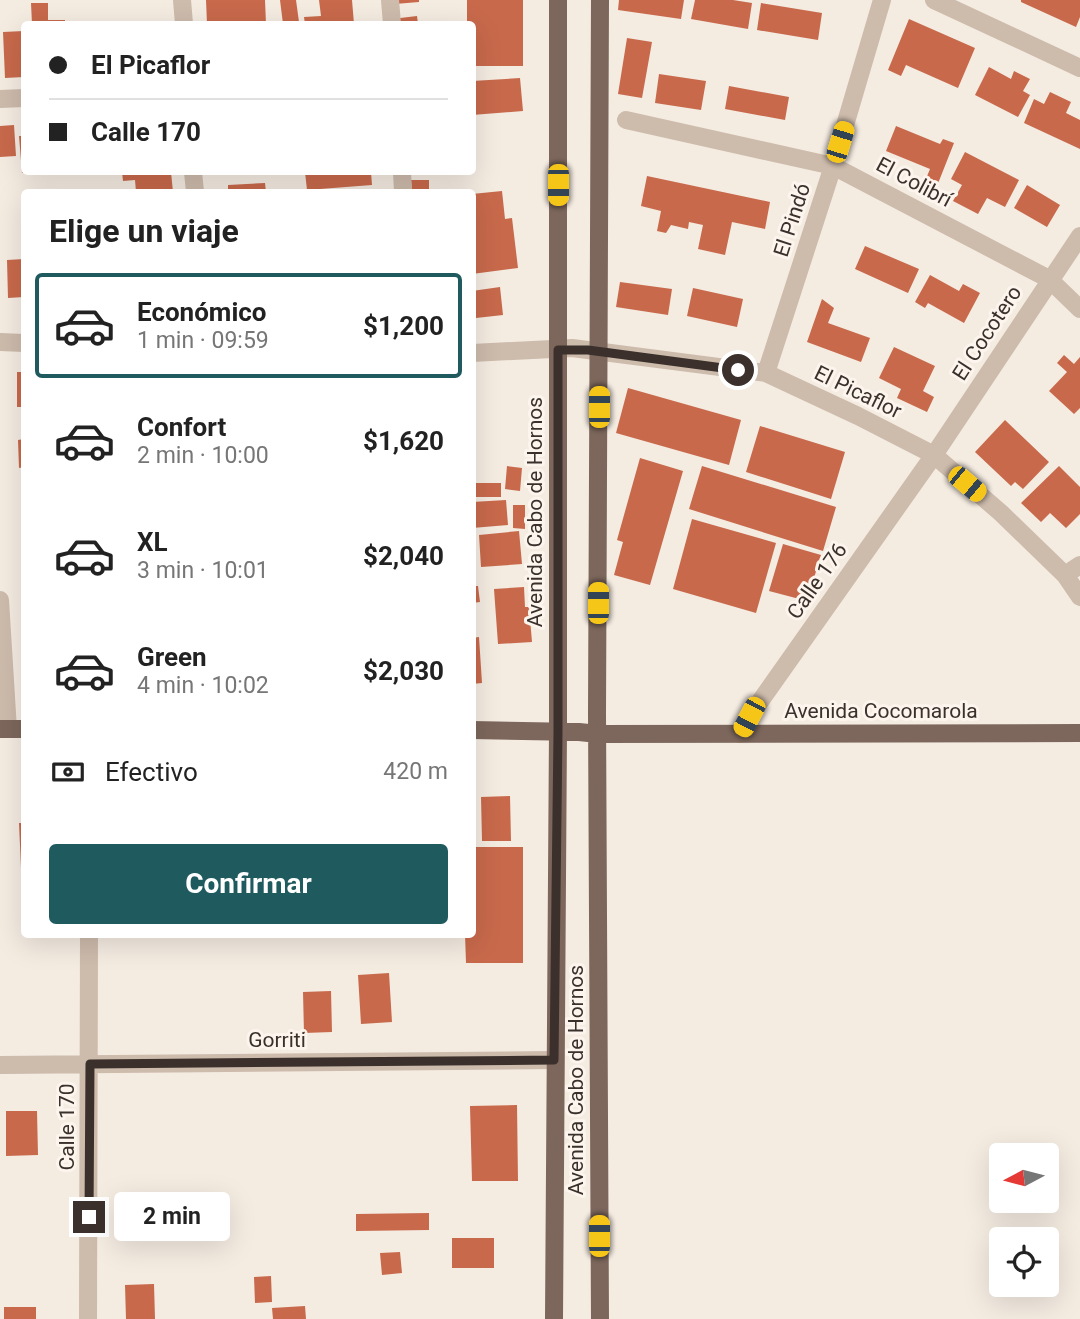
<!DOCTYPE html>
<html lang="es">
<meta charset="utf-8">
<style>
:root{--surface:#fff;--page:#f6f6f6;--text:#222;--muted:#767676;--line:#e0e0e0;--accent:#1f5a5e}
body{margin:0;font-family:Roboto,sans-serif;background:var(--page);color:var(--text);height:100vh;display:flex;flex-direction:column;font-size:26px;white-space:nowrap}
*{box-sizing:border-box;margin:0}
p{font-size:23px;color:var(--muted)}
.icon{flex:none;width:38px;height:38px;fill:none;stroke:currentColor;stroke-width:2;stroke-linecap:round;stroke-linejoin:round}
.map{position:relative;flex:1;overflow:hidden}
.panel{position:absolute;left:21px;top:189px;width:455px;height:749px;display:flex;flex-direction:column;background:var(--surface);border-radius:7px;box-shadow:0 7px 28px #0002}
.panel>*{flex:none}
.top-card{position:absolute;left:21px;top:21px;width:455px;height:154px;border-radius:7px;box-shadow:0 7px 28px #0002;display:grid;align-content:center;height:154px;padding:0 28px;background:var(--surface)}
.needle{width:46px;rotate:263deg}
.tools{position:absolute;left:989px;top:1143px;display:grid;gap:14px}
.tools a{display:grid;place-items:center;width:70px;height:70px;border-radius:7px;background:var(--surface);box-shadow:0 7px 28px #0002;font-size:35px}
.end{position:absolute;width:32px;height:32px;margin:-16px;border:9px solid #3b302b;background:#fff;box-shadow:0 0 0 4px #fff}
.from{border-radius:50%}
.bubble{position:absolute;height:49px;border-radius:7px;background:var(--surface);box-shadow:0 7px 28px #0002;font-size:23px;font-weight:700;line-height:49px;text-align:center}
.car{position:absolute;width:21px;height:42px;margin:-21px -10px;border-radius:9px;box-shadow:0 0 5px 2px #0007;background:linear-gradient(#f5c518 24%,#345 0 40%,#f5c518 0 76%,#345 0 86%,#f5c518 0)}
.top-card b{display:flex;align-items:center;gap:24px;height:66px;font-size:26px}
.top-card b+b{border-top:2px solid var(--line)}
.top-card i{width:18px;height:18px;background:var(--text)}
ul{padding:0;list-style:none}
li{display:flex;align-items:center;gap:21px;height:105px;margin:0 14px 10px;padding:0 14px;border:4px solid transparent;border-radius:7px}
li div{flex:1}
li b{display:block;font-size:26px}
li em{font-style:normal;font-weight:700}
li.current{border-color:var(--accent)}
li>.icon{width:63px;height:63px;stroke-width:1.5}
h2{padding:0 28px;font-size:32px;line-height:84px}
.pay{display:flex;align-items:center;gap:18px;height:77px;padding:0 28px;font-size:26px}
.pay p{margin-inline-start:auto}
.primary-button{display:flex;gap:14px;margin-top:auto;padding:14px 28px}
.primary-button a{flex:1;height:80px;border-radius:7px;background:var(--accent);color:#fff;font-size:28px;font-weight:700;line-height:80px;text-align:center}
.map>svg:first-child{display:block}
</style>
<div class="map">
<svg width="1080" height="1319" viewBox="0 0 1080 1319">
<rect width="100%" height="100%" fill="#f4ebe1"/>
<path fill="#c8694b" d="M206,0h59l1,24h-59z
M280,0h16l3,22 -16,2z
M319,0h33l2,24h-49l-1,-7 17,-1z
M394,0h25v2l-24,2z
M467,0h56v66h-51v-42h-5z
M619,0h65l-3,19 -63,-9z
M695,0h38l19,3 -4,26 -57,-10z
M1021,0h59v17l-4,10 -55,-25z
M31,3h17v17h17v4h-33z
M761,3l61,10 -4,27 -61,-10z
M417,16l1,8h-25l-1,-5z
M909,19l66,29 -17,40 -52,-23 -5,11 -13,-6z
M24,31v46l-19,1 -2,-46z
M627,38l25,4 -10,56 -24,-4z
M989,67l22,12 3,-8 16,8 -7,12 7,4 -12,22 -43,-22z
M659,74l47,7 -5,29 -46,-7z
M520,78l3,33 -51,4v-34z
M729,86l60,11 -4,23 -60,-11z
M1050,92l21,10 -5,11 14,7v29l-56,-26 10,-24 10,5z
M14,125l2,31 -16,1v-31z
M896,126l44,18 3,-5 11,4 -17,43 -12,-5 5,-12 -44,-18z
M19,136h5v36l-2,1z
M965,152l54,28 -14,27 -18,-9 -9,16 -25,-13 9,-16 -11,-6z
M122,172h49l2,20h-37l-1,-12 -12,1z
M305,172h66l1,13 -65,5z
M647,176l123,26 -5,27 -33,-7 -7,33 -27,-6 5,-24 -14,-3 -1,7 -17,-4 -5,8 -9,-2 4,-20 -20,-5z
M411,180h18v12h-17z
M265,183l1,9h-38v-7z
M1027,185l33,20 -13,22 -33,-19z
M502,191l3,28 7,-1 6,50 -46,6v-51l3,-1 -3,-28z
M865,246l54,23 -11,24 -53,-24z
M24,259v38l-16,1 -1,-38z
M930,275l29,16 4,-7 17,9 -16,30 -36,-20 -3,5 -10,-6z
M620,282l52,7 -4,26 -52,-8z
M500,287l3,28 -27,3 -4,-27z
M693,288l50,11 -6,28 -50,-11z
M822,299l12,9 -6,15 42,15 -9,24 -54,-20z
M894,347l41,19 -12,25 11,6 -7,15 -30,-14 4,-9 -22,-11z
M1064,355l10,9 6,-7v51l-6,6 -25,-23 18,-19 -10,-9z
M17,372h7v35h-7z
M628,388l113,32 -12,45 -113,-32z
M1005,420l44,42 -26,27 -8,-7 -4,4 -36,-34z
M760,426l85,26 -14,47 -85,-27z
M24,439v28l-5,1 -1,-28z
M640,458l43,13 -33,114 -36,-10 9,-33 -6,-2z
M507,466l15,2 -2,23 -15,-2z
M702,466l134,41 -13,44 -134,-42z
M1059,466l21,21v27l-14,14 -16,-15 -9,9 -20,-19z
M472,483h29v14h-29z
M506,500l2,25 -36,3v-26z
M513,505h12v24l-12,-1z
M692,519l84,24 -20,70 -83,-24z
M519,531l3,33 -41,3 -2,-32z
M783,544l38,11 -14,46 -38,-10z
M472,586h6l2,16 -8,1z
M524,587l1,20h4l3,35 -34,2 -4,-55z
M479,637l3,46 -10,1v-46z
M510,796l1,45h-29l-1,-44z
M19,823h5v45h-3z
M472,847h51v116h-57l-1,-29h7z
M389,973l3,49 -31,2 -3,-49z
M331,991l1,41 -28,1 -1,-41z
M517,1105l1,76h-46l-2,-75z
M6,1111h31l1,44 -32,1z
M429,1213v17l-73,1v-17z
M452,1238h42v30h-42z
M400,1252l2,21 -20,2 -2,-22z
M271,1276l1,26 -17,1 -1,-26z
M154,1284l1,35h-29l-1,-34z
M305,1306l1,13h-33l-1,-11z
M4,1307h32v12h-32z"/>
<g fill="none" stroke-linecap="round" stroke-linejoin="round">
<path stroke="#cdbbac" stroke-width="18" d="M182,0l2,24
M390,0l2,24
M934,0l146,68
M0,99l24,-1
M626,120l207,46 216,113 31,30
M193,172l2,20
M402,172l1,20
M0,342l24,1
M472,353l100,-5 194,25 92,43 76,39 67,58 64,62 15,22
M766,373l67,-207 49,-166
M1065,575l15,-10
M0,600l8,129
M740,734l9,-17 185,-262 146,-219
M0,1065l554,-5
M88,1319l1,-385"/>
<path stroke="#7d675c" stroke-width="18" d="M0,729h24
M472,730l107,2 19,2 482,-1
M554,1319l4,-588v-731
M600,1319l-3,-605 3,-714"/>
</g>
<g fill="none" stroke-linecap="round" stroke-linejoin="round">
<path stroke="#3b302b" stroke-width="9" d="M89,1217l1,-153 464,-4 4,-328v-382h30l150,20"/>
</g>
<g text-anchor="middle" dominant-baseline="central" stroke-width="6" stroke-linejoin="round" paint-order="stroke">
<g font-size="21" fill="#3b302b" stroke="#fbf5ee">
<text transform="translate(914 182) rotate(28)">El Colibrí</text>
<text transform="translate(792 220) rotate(-72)">El Pindó</text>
<text transform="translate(987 333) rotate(-57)">El Cocotero</text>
<text transform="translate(858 392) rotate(26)">El Picaflor</text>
<text transform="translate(535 512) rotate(-90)">Avenida Cabo de Hornos</text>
<text transform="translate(817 581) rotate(-55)">Calle 176</text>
<text x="881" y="711">Avenida Cocomarola</text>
<text x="277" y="1040">Gorriti</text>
<text transform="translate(576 1080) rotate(-90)">Avenida Cabo de Hornos</text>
<text transform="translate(67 1127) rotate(-90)">Calle 170</text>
</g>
</g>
</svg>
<div class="tools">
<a><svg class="needle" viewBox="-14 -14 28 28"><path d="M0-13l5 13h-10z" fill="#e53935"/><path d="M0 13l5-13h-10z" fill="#767676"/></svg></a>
<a><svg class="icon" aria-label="locate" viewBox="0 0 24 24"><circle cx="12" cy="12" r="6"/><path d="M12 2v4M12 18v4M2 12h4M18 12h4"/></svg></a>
</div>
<i class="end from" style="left:738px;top:370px"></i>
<i class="end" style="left:89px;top:1217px"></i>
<div class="bubble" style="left:114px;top:1192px;width:116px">2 min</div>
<i class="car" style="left:840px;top:142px;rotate:17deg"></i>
<i class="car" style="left:558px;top:185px;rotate:180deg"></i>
<i class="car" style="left:599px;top:407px;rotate:0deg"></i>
<i class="car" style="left:967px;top:484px;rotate:130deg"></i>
<i class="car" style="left:598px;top:603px;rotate:0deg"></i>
<i class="car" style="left:749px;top:717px;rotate:208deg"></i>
<i class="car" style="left:599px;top:1236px;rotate:0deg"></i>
<div class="top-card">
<b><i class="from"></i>El Picaflor</b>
<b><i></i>Calle 170</b>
</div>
<section class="panel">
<h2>Elige un viaje</h2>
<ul>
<li class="current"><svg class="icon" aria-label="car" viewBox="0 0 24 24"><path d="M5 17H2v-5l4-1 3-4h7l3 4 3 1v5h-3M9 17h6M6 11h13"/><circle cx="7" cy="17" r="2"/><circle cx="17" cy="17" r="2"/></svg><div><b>Económico</b><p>1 min · 09:59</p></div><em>$1,200</em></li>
<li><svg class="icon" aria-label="car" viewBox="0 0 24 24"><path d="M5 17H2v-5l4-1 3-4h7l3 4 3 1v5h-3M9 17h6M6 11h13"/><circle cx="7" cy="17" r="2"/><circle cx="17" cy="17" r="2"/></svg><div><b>Confort</b><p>2 min · 10:00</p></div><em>$1,620</em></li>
<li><svg class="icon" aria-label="car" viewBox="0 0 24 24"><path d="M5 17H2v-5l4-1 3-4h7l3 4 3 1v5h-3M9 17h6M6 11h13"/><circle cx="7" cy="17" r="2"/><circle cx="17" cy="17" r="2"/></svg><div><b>XL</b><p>3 min · 10:01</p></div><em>$2,040</em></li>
<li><svg class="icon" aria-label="car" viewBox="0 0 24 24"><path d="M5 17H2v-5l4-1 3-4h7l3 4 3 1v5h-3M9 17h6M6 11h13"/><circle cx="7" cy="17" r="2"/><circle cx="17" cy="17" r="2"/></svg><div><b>Green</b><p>4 min · 10:02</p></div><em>$2,030</em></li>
</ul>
<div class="pay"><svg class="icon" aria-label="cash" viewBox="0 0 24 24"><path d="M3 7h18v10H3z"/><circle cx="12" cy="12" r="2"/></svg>Efectivo<p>420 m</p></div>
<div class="primary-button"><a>Confirmar</a></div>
</section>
</div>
